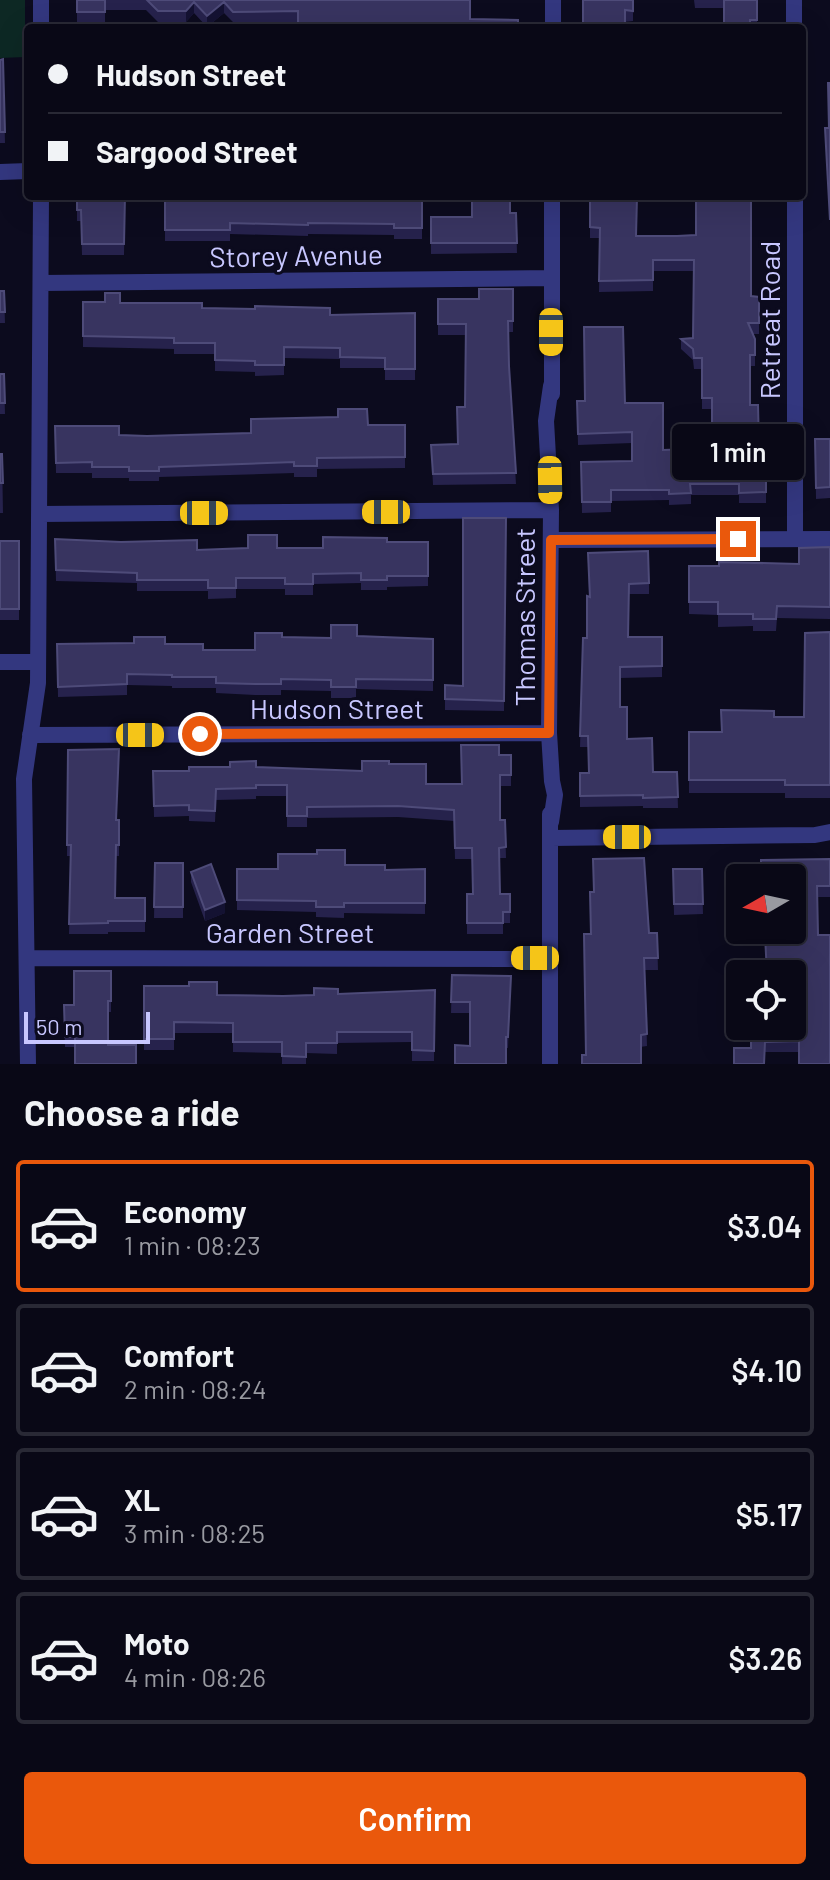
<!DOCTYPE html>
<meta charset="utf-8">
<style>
:root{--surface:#090816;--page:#171623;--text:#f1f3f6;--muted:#999aa1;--line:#292935;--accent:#ea580c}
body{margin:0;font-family:Barlow,sans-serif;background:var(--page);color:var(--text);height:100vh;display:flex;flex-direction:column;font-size:30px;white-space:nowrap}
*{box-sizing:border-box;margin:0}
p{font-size:26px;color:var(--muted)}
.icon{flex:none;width:44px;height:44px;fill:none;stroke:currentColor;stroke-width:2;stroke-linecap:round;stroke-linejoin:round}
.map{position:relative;height:1064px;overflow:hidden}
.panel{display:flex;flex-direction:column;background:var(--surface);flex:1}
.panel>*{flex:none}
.hud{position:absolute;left:24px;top:24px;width:782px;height:176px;border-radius:8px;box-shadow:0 8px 32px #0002,0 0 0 2px var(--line);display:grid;align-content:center;height:176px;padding:0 24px;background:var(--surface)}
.needle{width:52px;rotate:261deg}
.fabs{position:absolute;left:726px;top:864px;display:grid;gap:16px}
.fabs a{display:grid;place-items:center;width:80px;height:80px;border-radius:8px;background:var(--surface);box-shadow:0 8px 32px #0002,0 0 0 2px var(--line);font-size:40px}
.scale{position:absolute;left:24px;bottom:20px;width:126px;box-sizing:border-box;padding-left:8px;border:4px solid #c8c7ff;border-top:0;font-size:22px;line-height:28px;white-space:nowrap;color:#c8c7ff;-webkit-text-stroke:6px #0c0b1e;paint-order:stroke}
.end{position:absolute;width:36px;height:36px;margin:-18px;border:10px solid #ea580c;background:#fff;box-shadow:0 0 0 4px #fff}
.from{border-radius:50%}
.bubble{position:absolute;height:56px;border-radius:8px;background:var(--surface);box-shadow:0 8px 32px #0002,0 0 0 2px var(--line);font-size:26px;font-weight:600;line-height:56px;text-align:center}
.car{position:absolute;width:24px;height:48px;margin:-24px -12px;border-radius:10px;box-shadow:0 0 6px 2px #0007;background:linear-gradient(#f5c518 24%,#345 0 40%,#f5c518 0 76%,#345 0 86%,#f5c518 0)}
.hud b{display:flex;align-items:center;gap:28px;height:76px;font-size:30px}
.hud b+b{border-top:2px solid var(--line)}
.hud i{width:20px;height:20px;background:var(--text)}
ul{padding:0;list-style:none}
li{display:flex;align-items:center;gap:24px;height:132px;margin:0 16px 12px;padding:0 8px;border:4px solid var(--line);border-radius:8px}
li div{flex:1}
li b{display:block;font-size:30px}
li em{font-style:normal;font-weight:600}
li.on{border-color:var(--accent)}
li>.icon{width:72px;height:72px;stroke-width:1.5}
h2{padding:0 24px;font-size:36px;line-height:96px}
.primary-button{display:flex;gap:16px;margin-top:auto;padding:16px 24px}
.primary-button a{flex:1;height:92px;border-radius:8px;background:var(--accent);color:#fff;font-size:32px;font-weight:600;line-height:92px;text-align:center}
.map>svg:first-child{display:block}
</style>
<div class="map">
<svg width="830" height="1064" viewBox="0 0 830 1064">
<rect width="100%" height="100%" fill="#0c0b1e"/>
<path fill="#0d2824" d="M0,0h25v57l-25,1z"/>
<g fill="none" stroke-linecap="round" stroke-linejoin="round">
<path stroke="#33377f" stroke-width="16" d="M794,0v28
M41,28v-28
M553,28v-28
M0,172l28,-1
M795,196v343
M41,283l511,-5
M551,386l-5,35 5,89 -2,223 3,48 3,14 -4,27
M552,394v-198
M40,514l511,-4
M551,540l279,-1
M0,662h37
M30,735l519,-2
M551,838l264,-3 15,-3
M28,958l523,1
M28,1064l-4,-285 14,-96 3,-487
M550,1064v-250"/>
</g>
<path fill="#26224c" d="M77,0h393l-172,22h-65l-9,-9 -17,14 -13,-14 -8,9h-28l-12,-12h-41v13h-28z
M633,0v21l-50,5z
M694,0h63v28h-33v-20h-29z
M3,59l2,84h-5v-83z
M77,196h48l-1,59h-42l-1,-34h-4z
M165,196h257v43h-28v-4l-86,-1v2l-78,-2v7h-65z
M584,196h48l4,40h41l19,-1v-33h-4v-6h59v100l8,1v37h-6l2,5v27h-5v39l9,41h7v57h-27v-8h-48v9l-22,1v-5l-58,1v11l-29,1 -1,-51 51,-1v-18l-54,2 -1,-44 48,2 38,47 27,4h48v-15h-26v-30h-10v-40h-8l-1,-9 -12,-11v-10l12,-1 1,-67h-41v20l-54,1 1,-54h-10v-41z
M516,213l1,40 -86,1v-37h41z
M513,289v43h-4v34l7,118 -83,1 -2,-40 27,-1 7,-37 1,-72h-28v-36h41z
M0,291h4l1,32h-5z
M83,302l37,1 210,12 85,-2v67h-30v-12h-45v-9l-56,-1v17l-29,1v-4l-40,-1v-17h-41v-5l-91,-2z
M0,374h4l1,40h-5z
M368,425h37v43l-88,1v8h-23v-4l-135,4v4h-30v-3h-37v-5h-36l-1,-47 64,9 28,1 104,-3z
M815,439h15v59l-14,1z
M0,454h2l1,59h-3z
M506,518l-2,193 -59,-1v-25l18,1z
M55,539l142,11 126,-2 64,-6h41v44l-41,1v3h-26v-7l-48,1v11h-28v-6h-49v9l-28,1v-8h-71v-8l-81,-2z
M0,541h19v79h-19z
M830,547v72l-53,-1 -1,13h-23v-5l-35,1v-12l-29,-1v-48l110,-2z
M588,553l61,30v11h-20v43h33v40l-42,1v29l7,32 26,33h24l1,36h-35v-2l-63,1v-34h8v-26h-8l3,-109h4l2,-41z
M830,632v166h-45v-5h-96v-61h32l83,-15z
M357,636l76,3v52l-77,-2v9h-25v-7l-50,-1v5h-26l-39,-2v-5h-44v-2l-45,-1v10l-69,2 -1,-53h108l38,6h52l27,-13 49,1z
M68,750l49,70h2v36h-3l-1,42h30v34h-37v2h-39l2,-78h-4z
M499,755h12v31h-11v34h5l1,38h-6v36h10v29h-7v11h-36v-40h6l-1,-35h-17l-1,-38 -56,-4 -91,1v9h-20v-31h-31v3l-40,1 -1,22 -26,-1v-5l-35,1 -1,-46h36l67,-4 106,4 27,-7 37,20h36z
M830,859v38h-13l-18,155h-34l-14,-4 44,-21v-19h-3v-34h-26l-1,-39h11z
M155,863h28v55h-29z
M345,865l40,5 40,-1v45l-81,-1v5l-28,-1v-5l-79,-2v-41h41z
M673,869h29l1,45 -29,1z
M191,872l34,41 -20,8 -14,-39z
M657,933l1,37h-13l2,76 -62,9 6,-121z
M111,971v41h-3l-33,35h-10l-1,-31 10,-11z
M452,975l59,1 -3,72 -38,-2v-33h-19z
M144,986l73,9 66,1 152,-6 -1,71h-22v-19l-75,1v11l-31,-1v11h-24v-11l-49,-1v-19h-59v17h-30z"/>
<path fill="#141232" d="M194,2v11l-8,9v-11z
M224,2v11l-17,14v-11z
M225,902v11l-20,8v-11z"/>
<path fill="#383460" stroke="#4e4b79" stroke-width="2" d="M77,0h28v12h-28z
M147,0h323v19l48,1v8h-220v-17l-65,1 -9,-10 -17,14 -13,-14 -8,9h-28z
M583,0h50v11l-8,-1v18h-56v-2h14z
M724,0h33v20h-7v8h-26z
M3,59l2,73h-5v-72z
M828,83h2v137l-5,-92h4z
M77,196h48l-1,48h-42l-1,-34h-4z
M165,196h257v32h-28v-4l-86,-1v2l-78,-2v7h-65z
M472,196h38v17h6l1,30h-86v-26h41z
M590,196h42v1h5l-1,39h41l19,-1v-39h55v100l8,1v26h-11l7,16v16h-5v50h8l1,41h7v46l-27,1v-9h-49l1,9 -22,1v-4h-58v12h-29l-1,-40 51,-1v-29l-54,2 -1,-33h8l-1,-74h39l2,76h38v47l27,-1v5h49l-1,-26h-26v-30h-10v-40h-8l-1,-9 -12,-10 12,-1 1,-78h-41v20l-54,1 1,-53 -10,-1z
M479,289h34v32h-5l1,45 7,107 -83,1 -2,-29 27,-1 -1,-37h8l1,-83h-28v-25h41z
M0,291h4l1,21h-5z
M105,293h15v10h82v5l53,1v-3l75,2v7l85,-2v56h-30v-11l-45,-1v-9l-56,-1v18h-29v-4l-40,-1v-17h-41v-5l-91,-2v-34h22z
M0,374h4l1,29h-5z
M338,409h29l1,16h37v32l-88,1v8h-23v-4l-135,5v4h-30v-4h-37v-5l-36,1 -1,-37h64v9l28,1 104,-3v-14l87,-2z
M815,439h15v48l-14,1z
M0,454h2l1,29h-3z
M463,518h43l-2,183 -59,-2v-14l18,1z
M248,535h29v13h46v-11l64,1v4h41v34h-41v4h-26v-7l-48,1v10h-28v-6h-49v10h-28v-8h-71v-7l-81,-3 -1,-31 66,3 76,-2v10l51,-2z
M0,541h19v68h-19z
M830,547v60l-53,-1 -1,13h-23v-5h-35v-12h-29v-36h30v-4l80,2v-16z
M648,551l1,32 -20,1 -1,53h34v29l-42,1v40h7v32l25,-1 1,34h24l1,25 -35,1v-3l-63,1v-23h9l-1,-37h-8l3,-98h4v-42l3,1 -2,-44z
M331,625h26v11l76,3v41l-77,-1v8h-25v-7l-50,-1v5h-26l-39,-1v-6h-44v-2l-45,-1v10l-69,3 -1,-43 77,-1v-6h31v7h38v6h52v-17h27v4l49,1z
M830,632v153h-45v-5h-96v-48h33l-1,-22 53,1v6h30l1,-84z
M461,745h38v10h12v20h-11v45h5l1,27 -7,1 1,46h10v18h-7v11h-36v-29h6l-1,-46h-17l-1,-38 -56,-4 -91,1v9h-20v-31h-31v3l-40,1 -1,22 -26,-1v-5l-35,1 -1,-35h36v-4h41v-5l26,-1v6l106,4v-10h27v3h37v20h36z
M119,749l-3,71h3v25h-3l-1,53h30v23h-37v2l-39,1 2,-79h-4l1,-95z
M317,850h28v15h40v5l40,-1v34h-81v4h-28v-6l-79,-1v-31h41v-15h39z
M644,858l5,75h8l1,25h-14l3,76 -6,1v29h-59v-9h4l-2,-121h7l-1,-42h4l-1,-33z
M830,859v27h-13l1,49h12v129h-31v-23l-34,1 -1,22h-30v-16h17v-21h44v-30h-3v-23h-25l-2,-39h11v-5h16v-52h-31v-18z
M155,863h28v44h-29z
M211,864l14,38 -20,8 -14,-38z
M673,869h29l1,35h-29z
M74,971h37v30h-3v44h28v19h-61v-27h-10l-1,-32h10z
M452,975l59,1 -3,61h-2v27h-51v-19l15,1v-44h-19z
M189,982h28v13l66,1 31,-1v-7l24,1v5l97,-4 -1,61 -22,-1v-18h-75v11h-31v14l-24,-1v-14h-49v-19l-59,-1v17h-30v-53h45z"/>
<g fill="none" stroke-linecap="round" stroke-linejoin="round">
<path stroke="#ea580c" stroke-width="10" d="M200,734l349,-1 2,-193 187,-1"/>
</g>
<g text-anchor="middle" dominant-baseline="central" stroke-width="6" stroke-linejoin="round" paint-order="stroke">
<g font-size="28" fill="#c8c7ff" stroke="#0c0b1e">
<text transform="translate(296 255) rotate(-1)">Storey Avenue</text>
<text transform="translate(769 320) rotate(-90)">Retreat Road</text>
<text transform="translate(524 617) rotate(-90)">Thomas Street</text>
<text x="337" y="708">Hudson Street</text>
<text x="290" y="932">Garden Street</text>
</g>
</g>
</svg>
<div class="fabs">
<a><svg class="needle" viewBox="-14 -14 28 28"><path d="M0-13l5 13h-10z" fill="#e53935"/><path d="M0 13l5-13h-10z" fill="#999aa1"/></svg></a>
<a><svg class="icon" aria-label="locate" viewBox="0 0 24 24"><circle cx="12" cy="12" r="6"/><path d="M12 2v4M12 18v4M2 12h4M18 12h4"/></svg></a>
</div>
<div class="scale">50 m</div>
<i class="end from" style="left:200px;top:734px"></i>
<i class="end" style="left:738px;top:539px"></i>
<div class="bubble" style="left:672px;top:424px;width:132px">1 min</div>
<i class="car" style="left:551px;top:332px;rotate:180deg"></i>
<i class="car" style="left:550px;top:480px;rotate:179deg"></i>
<i class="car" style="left:386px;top:512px;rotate:270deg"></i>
<i class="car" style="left:204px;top:513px;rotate:90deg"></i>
<i class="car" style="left:140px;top:735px;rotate:90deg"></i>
<i class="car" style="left:627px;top:837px;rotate:270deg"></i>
<i class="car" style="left:535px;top:958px;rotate:270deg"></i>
<div class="hud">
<b><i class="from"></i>Hudson Street</b>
<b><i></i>Sargood Street</b>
</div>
</div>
<section class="panel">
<h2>Choose a ride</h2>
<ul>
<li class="on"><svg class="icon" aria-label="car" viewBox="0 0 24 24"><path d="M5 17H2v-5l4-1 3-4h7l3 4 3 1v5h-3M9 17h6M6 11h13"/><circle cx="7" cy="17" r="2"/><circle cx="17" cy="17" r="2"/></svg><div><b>Economy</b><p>1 min · 08:23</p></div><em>$3.04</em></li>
<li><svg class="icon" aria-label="car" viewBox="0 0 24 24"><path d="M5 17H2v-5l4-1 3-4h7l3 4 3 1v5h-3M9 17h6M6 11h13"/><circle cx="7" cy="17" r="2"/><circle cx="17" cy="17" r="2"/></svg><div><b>Comfort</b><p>2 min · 08:24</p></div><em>$4.10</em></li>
<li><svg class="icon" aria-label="car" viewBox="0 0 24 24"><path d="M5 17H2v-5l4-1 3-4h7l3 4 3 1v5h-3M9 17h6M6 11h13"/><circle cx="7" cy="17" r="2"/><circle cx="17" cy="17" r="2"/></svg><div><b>XL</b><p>3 min · 08:25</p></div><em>$5.17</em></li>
<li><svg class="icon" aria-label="car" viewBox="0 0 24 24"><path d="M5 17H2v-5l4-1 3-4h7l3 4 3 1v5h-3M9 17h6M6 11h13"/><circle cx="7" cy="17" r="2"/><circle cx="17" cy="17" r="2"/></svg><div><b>Moto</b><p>4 min · 08:26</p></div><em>$3.26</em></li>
</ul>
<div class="primary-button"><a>Confirm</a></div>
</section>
